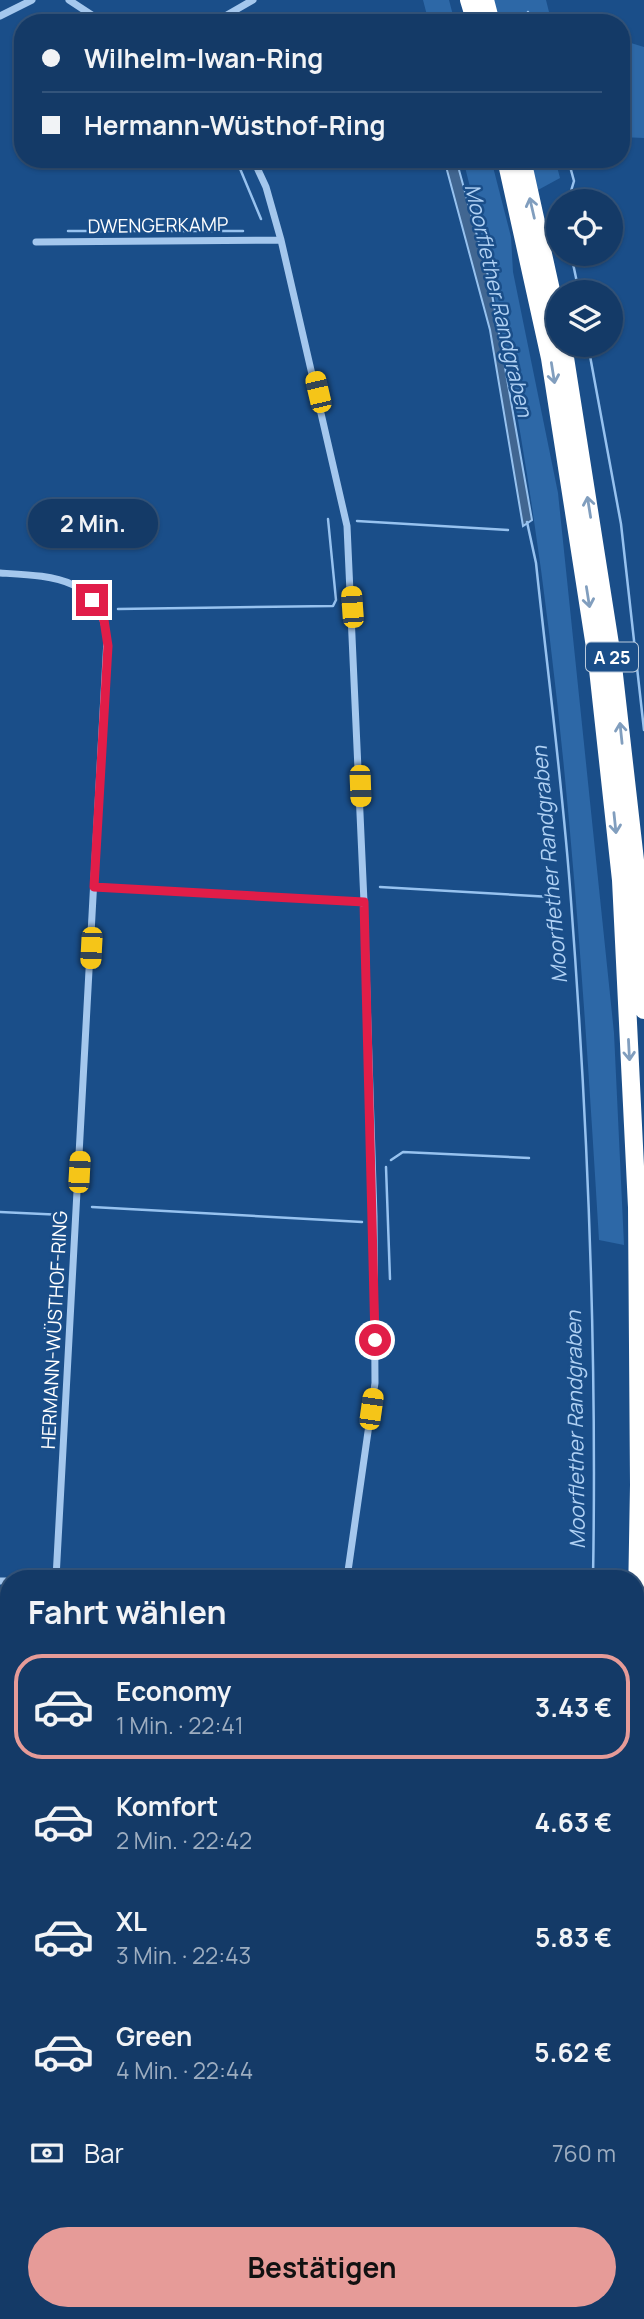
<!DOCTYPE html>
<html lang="de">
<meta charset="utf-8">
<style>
:root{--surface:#143a67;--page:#214570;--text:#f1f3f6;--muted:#9dadc0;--line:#33547b;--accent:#e69b98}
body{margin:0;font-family:Manrope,sans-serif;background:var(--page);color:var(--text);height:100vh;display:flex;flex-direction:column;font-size:26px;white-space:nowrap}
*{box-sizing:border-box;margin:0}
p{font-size:23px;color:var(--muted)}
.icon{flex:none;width:38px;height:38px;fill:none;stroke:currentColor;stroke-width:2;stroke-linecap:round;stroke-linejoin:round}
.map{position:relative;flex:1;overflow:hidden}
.side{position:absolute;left:0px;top:1570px;width:644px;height:751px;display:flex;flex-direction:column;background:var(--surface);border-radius:28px 28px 0 0;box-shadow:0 2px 5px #0004,0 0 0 2px var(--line)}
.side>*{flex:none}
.hud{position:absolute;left:14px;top:14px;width:616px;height:154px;border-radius:28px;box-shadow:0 2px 5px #0004,0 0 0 2px var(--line);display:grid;align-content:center;height:154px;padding:0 28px;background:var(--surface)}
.fabs{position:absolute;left:546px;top:189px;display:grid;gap:14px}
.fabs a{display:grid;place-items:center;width:77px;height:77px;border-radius:50%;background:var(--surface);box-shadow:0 2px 5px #0004,0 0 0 2px var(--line);font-size:35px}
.end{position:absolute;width:32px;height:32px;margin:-16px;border:9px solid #e11d48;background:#fff;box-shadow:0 0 0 4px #fff}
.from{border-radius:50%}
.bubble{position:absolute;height:49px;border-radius:24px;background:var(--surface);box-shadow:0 2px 5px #0004,0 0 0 2px var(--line);font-size:23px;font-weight:700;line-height:49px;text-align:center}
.car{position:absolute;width:21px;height:42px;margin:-21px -10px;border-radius:9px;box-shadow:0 0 5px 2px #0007;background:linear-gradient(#f5c518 24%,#345 0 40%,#f5c518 0 76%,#345 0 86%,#f5c518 0)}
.hud b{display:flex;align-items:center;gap:24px;height:66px;font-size:26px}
.hud b+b{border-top:2px solid var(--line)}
.hud i{width:18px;height:18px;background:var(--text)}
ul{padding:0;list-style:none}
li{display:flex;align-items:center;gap:21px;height:105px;margin:0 14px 10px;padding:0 14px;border:4px solid transparent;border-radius:28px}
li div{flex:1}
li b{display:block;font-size:26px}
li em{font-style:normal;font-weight:700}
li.current{border-color:var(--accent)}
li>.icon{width:63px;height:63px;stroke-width:1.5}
h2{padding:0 28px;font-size:32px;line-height:84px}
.pay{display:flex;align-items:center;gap:18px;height:77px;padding:0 28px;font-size:26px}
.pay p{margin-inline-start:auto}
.action{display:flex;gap:14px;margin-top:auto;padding:14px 28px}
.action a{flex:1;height:80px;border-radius:42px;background:var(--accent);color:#111;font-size:28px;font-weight:700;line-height:80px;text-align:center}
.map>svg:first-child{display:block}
</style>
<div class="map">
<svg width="644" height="2319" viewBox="0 0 644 2319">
<rect width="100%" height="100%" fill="#1a4e89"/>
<path fill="#2d68a7" d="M423,0h26l6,23h-26z
M492,0h54l4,16 20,7h-73z
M621,40l23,7v91l-23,-1z
M463,159h28l20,78 2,35 45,221 56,540 10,212 -25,-5c-22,-363 -46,-727 -136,-1081z
M531,159h24l5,19 -22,12z
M492,2312h116v7h-117z"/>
<path fill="#416691" stroke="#97c2ef" stroke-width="2" d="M444,159h12l34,124 42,237 -9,6 -33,-196z"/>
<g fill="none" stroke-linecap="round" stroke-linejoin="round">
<path stroke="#97c2ef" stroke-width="2.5" d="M528,12l3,11
M236,159l25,60
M568,159l6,22 -6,20
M68,231h175
M571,254l8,38
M588,345l33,179 23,206
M357,521l151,9
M527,522l9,41c12,113 27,225 35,338 17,225 26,452 22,677
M118,609l215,-3 3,-6 -8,-81
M380,887l171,10
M391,1160l12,-8 126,6
M386,1167l4,112
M92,1207l270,15
M0,1212l64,3
M439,2319l2,-7"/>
<path stroke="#a4c7ed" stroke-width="7" d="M69,0l35,23
M0,16l32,-16
M213,23l40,-23
M253,159l13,28 15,53 66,286 17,376 10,314 1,167 -28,195
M36,242l245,-2
M0,573c51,3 100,3 107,66l-51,939
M94,887l270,15
M128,1578l178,-3 41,3
M0,1581h9
M475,2319l2,-7"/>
<path stroke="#fff" stroke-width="18" d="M469,0l7,23
M485,0l6,23
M506,159l44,199 47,302 24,220 16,327 2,278 -4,229
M522,159l36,163
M563,345l49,312 25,221 7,132
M635,2174l3,145"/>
</g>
<defs><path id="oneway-shaft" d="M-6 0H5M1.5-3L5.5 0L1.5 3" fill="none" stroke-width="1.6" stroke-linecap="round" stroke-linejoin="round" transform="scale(1.75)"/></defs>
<g stroke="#819ebe">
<use href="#oneway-shaft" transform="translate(532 208) rotate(-103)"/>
<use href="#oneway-shaft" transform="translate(553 373) rotate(81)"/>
<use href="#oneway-shaft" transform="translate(589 507) rotate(-99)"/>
<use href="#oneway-shaft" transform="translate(588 597) rotate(81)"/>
<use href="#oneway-shaft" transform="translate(621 733) rotate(-96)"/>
<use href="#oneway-shaft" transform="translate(615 823) rotate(84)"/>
<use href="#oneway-shaft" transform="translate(629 1050) rotate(87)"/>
</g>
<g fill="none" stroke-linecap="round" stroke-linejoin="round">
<path stroke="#e11d48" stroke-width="9" d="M92,600l12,20 4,26 -14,241 270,15 11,438"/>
</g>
<g text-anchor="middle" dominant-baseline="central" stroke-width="5" stroke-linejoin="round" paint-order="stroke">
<rect fill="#1a4e89" stroke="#bacadc" stroke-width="2" x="586" y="642.5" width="52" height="29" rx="5"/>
<g font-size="18" font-weight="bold" fill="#fff">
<text x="612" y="657">A 25</text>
</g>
<g font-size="19" fill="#fff" stroke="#1a4e89">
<text transform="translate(158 225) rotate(-1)">DWENGERKAMP</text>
<text transform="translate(54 1330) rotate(-87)">HERMANN-WÜSTHOF-RING</text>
</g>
<g font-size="21" font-style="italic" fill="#b0d1f4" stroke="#1a4e89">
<text transform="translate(499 300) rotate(77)">Moorflether Randgraben</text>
<text transform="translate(549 865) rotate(-95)">Moorflether Randgraben</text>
<text transform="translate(575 1430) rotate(-91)">Moorflether Randgraben</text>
</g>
</g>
</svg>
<div class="fabs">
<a><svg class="icon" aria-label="locate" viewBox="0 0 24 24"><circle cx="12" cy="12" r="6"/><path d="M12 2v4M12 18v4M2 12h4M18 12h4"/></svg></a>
<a><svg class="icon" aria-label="layers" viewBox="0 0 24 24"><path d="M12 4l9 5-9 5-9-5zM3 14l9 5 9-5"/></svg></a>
</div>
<i class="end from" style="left:375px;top:1340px"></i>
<i class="end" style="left:92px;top:600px"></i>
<div class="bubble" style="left:28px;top:499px;width:130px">2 Min.</div>
<i class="car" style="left:318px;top:392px;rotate:347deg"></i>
<i class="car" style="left:352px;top:607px;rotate:356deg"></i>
<i class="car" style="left:360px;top:786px;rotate:178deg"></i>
<i class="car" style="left:91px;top:948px;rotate:183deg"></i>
<i class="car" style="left:79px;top:1172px;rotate:3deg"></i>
<i class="car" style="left:371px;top:1409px;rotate:8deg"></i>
<div class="hud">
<b><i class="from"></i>Wilhelm-Iwan-Ring</b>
<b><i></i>Hermann-Wüsthof-Ring</b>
</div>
<section class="side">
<h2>Fahrt wählen</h2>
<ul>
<li class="current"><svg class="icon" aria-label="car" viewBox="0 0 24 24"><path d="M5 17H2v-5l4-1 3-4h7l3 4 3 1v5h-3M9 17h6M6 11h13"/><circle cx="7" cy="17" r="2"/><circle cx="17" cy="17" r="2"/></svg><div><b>Economy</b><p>1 Min. · 22:41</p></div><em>3.43 €</em></li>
<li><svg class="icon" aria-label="car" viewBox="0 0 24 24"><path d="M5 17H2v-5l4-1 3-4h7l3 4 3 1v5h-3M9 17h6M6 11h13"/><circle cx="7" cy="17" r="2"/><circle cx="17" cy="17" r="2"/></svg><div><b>Komfort</b><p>2 Min. · 22:42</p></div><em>4.63 €</em></li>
<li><svg class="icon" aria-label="car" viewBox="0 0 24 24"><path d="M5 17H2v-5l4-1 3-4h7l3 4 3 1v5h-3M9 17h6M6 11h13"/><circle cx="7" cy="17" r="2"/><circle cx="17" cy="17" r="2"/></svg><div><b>XL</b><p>3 Min. · 22:43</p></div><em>5.83 €</em></li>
<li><svg class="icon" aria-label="car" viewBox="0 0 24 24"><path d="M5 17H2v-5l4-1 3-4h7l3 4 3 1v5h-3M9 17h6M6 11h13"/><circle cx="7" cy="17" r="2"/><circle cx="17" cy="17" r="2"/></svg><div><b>Green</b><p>4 Min. · 22:44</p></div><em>5.62 €</em></li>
</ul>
<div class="pay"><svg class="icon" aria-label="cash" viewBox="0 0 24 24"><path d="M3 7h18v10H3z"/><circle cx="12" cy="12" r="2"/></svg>Bar<p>760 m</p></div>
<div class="action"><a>Bestätigen</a></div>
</section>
</div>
